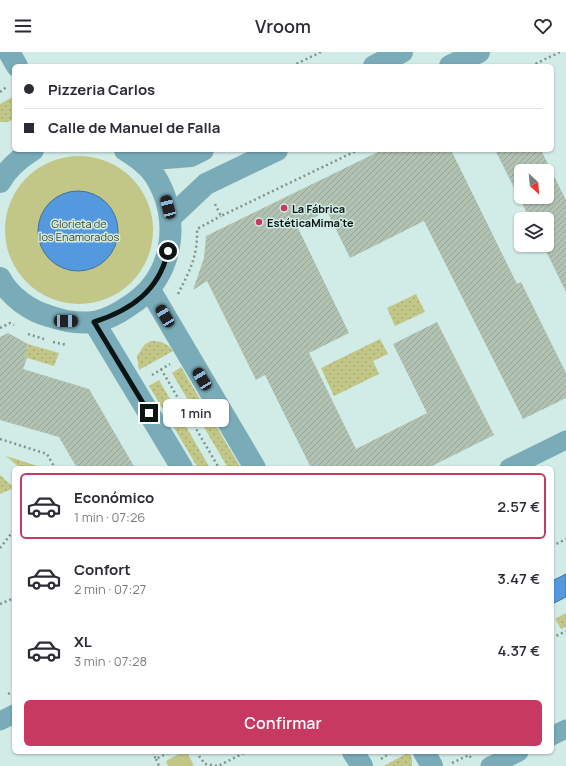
<!DOCTYPE html>
<html lang="es">
<meta charset="utf-8">
<style>
:root{--surface:#fff;--page:#f2f2f3;--text:#2b2b33;--muted:#7c7c81;--line:#e1e1e2;--accent:#c83962}
body{margin:0;font-family:Manrope,sans-serif;background:var(--page);color:var(--text);height:100vh;display:flex;flex-direction:column;font-size:15px;white-space:nowrap}
*{box-sizing:border-box;margin:0}
p{font-size:13px;color:var(--muted)}
.icon{flex:none;width:22px;height:22px;fill:none;stroke:currentColor;stroke-width:2;stroke-linecap:round;stroke-linejoin:round}
.map{position:relative;flex:1;overflow:hidden}
.side{position:absolute;left:12px;top:414px;width:542px;height:288px;display:flex;flex-direction:column;background:var(--surface);border-radius:6px;box-shadow:0 1px 3px #0004}
.side>*{flex:none}
.hud{position:absolute;left:12px;top:12px;width:542px;height:88px;border-radius:6px;box-shadow:0 1px 3px #0004;display:grid;align-content:center;height:88px;padding:0 12px;background:var(--surface)}
.needle{width:26px;rotate:154deg}
.fabs{position:absolute;left:514px;top:112px;display:grid;gap:8px}
.fabs a{display:grid;place-items:center;width:40px;height:40px;border-radius:6px;background:var(--surface);box-shadow:0 1px 3px #0004;font-size:20px}
.end{position:absolute;width:18px;height:18px;margin:-9px;border:5px solid #0a1412;background:#fff;box-shadow:0 0 0 2px #fff}
.from{border-radius:50%}
.bubble{position:absolute;height:28px;border-radius:6px;background:var(--surface);box-shadow:0 1px 3px #0004;font-size:13px;font-weight:600;line-height:28px;text-align:center}
.car{position:absolute;width:12px;height:24px;margin:-12px -6px;border-radius:5px;box-shadow:0 0 3px 1px #0007;background:linear-gradient(#222 24%,#8ab4d8 0 40%,#222 0 76%,#8ab4d8 0 86%,#222 0)}
.hud b{display:flex;align-items:center;gap:14px;height:38px;font-size:15px}
.hud b+b{border-top:1px solid var(--line)}
.hud i{width:10px;height:10px;background:var(--text)}
ul{padding:7px 0 0;list-style:none}
li{display:flex;align-items:center;gap:12px;height:66px;margin:0 8px 6px;padding:0 4px;border:2px solid transparent;border-radius:6px}
li div{flex:1}
li b{display:block;font-size:15px}
li em{font-style:normal;font-weight:600}
li.selected{border-color:var(--accent)}
li>.icon{width:36px;height:36px;stroke-width:1.5}
.action{display:flex;gap:8px;margin-top:auto;padding:8px 12px}
.action a{flex:1;height:46px;border-radius:6px;background:var(--accent);color:#fff;font-size:16px;font-weight:600;line-height:46px;text-align:center}
header{display:flex;justify-content:space-between;align-items:center;height:52px;padding:0 12px;background:var(--surface);font-size:18px;font-weight:600}
.map>svg:first-child{display:block}
</style>
<header><svg class="icon" aria-label="menu" viewBox="0 0 24 24"><path d="M4 6h16M4 12h16M4 18h16"/></svg>Vroom<svg class="icon" aria-label="heart" viewBox="0 0 24 24"><path d="M12 20l-8-8c-3-5 5-10 8-4 3-6 11-1 8 4z"/></svg></header>
<div class="map">
<svg width="566" height="714" viewBox="0 0 566 714">
<defs>
<pattern id="grass-dots" width="8" height="8" patternUnits="userSpaceOnUse"><rect width="8" height="8" fill="#c2c787"/><path d="M2 2h.1M6 6h.1" fill="none" stroke="#a5aa74" stroke-width="1.8" stroke-linecap="round"/></pattern>
<pattern id="building-hatch" width="6" height="6" patternUnits="userSpaceOnUse"><rect width="6" height="6" fill="#b1c2b2"/><path d="M-1 1l2-2M0 6l6-6M5 7l2-2" fill="none" stroke="#97a698"/></pattern>
</defs>
<rect width="100%" height="100%" fill="#d1ebe6"/>
<path fill="url(#grass-dots)" d="M14,44v23l-6,3h-8v-18z
M416,242l9,18 -30,14 -8,-18z
M380,287l8,15 -15,7 6,13 -45,22 -13,-28z
M151,289c10,0 16,2 22,10l-34,19 -2,-14 8,-12z
M28,292l31,9 -5,13 -30,-9z
M181,315l60,101h-13l-56,-95z
M159,328l51,88h-12l-49,-82z
M6,404l35,11 1,1h-22z
M0,423l14,13 -14,6z
M566,561v14l-5,2 -6,-10z
M409,700l3,7v7h-28z"/>
<path fill="#c2c787" d="M5 178a74 74 0 1 1 148 0a74 74 0 1 1-148 0Z
M182,700h5l7,14h-26l-2,-5z"/>
<path fill="#5499de" stroke="#3e71a1" d="M38 179a40 40 0 1 1 80 0a40 40 0 1 1-80 0Z
M566,522v23l-12,6 -2,-5v-17z"/>
<path fill="url(#building-hatch)" fill-rule="evenodd" d="M382,98h69l66,134 4,-2 45,91v25l-43,21 -99,-198 -74,37 -23,-47 -30,15 52,107 -40,20 47,96 71,-36 -34,-69 44,-22 57,113 -66,33h-117l-46,-93 -9,5 -49,-99 -14,9 11,-32 2,-22z
M495,98h46l25,50v92l-23,-47h4v-26h-17zM521,119h26v26h-26z
M8,281l20,11 -4,13 3,1 -4,11 66,20 46,79h-58l-18,-31 -59,-17v-83z"/>
<g fill="none" stroke-linecap="round" stroke-linejoin="round">
<path stroke="#7f928e" stroke-width="2.5" stroke-dasharray="2 3" stroke-linecap="butt" d="M292,14l29,-14
M531,14l29,-14
M0,40l8,-6
M215,152l6,12 137,-66
M178,242c12,-24 20,-38 19,-65l24,-13
M0,276l10,-5 4,2
M28,282l16,5
M53,290l14,3
M161,317l58,99
M152,323l18,-11
M0,387l47,15 8,14
M552,494l14,-7
M0,496l14,-18
M0,552l14,-6
M552,586l14,-7
M8,642l6,-3
M152,700l4,7 14,-7
M196,700l9,12 13,2 28,-14
M156,707l3,7
M381,707l11,-7
M452,711l17,-8 2,3"/>
<path stroke="#79abb8" stroke-width="19" d="M509,416l57,-28
M0,669l14,-7
M552,684l14,-7
M490,714l29,-14"/>
<path stroke="#79abb8" stroke-width="22" d="M9,0l8,14
M374,14l28,-14
M450,14l29,-14
M141,108l50,-4 12,-6
M0,130c8,-14 20,-24 33,-32
M171,165l35,-33 71,-34
M0,226c9,18 30,33 49,38 14,5 29,8 45,6 12,-2 25,-9 35,-16 45,-28 53,-87 26,-130 -8,-12 -19,-19 -30,-26
M150,238l105,178
M94,270l88,146
M353,700l9,14
M424,700l8,14"/>
</g>
<g fill="none" stroke-linecap="round" stroke-linejoin="round">
<path stroke="#0a1412" stroke-width="5" d="M149,361l-55,-91c37,-12 65,-31 74,-71"/>
</g>
<g fill="#c83962" stroke="#d1ebe6" stroke-width="1.5">
<circle cx="284" cy="156" r="4"/>
<circle cx="259" cy="170" r="4"/>
</g>
<g text-anchor="middle" dominant-baseline="central" stroke-width="3" stroke-linejoin="round" paint-order="stroke">
<g font-size="11" font-weight="bold" fill="#0a1412" stroke="#d1ebe6" text-anchor="start">
<text x="292" y="156">La Fábrica</text>
<text x="267" y="170">EstéticaMima'te</text>
</g>
<g font-size="11" fill="#46481e" stroke="#d1ebe6">
<text x="79" y="171">Glorieta de<tspan x="79" dy="13">los Enamorados</tspan></text>
</g>
</g>
</svg>
<div class="fabs">
<a><svg class="needle" viewBox="-14 -14 28 28"><path d="M0-13l5 13h-10z" fill="#e53935"/><path d="M0 13l5-13h-10z" fill="#7c7c81"/></svg></a>
<a><svg class="icon" aria-label="layers" viewBox="0 0 24 24"><path d="M12 4l9 5-9 5-9-5zM3 14l9 5 9-5"/></svg></a>
</div>
<i class="end from" style="left:168px;top:199px"></i>
<i class="end" style="left:149px;top:361px"></i>
<div class="bubble" style="left:163px;top:347px;width:66px">1 min</div>
<i class="car" style="left:168px;top:155px;rotate:345deg"></i>
<i class="car" style="left:165px;top:264px;rotate:329deg"></i>
<i class="car" style="left:66px;top:269px;rotate:91deg"></i>
<i class="car" style="left:202px;top:327px;rotate:329deg"></i>
<div class="hud">
<b><i class="from"></i>Pizzeria Carlos</b>
<b><i></i>Calle de Manuel de Falla</b>
</div>
<section class="side">
<ul>
<li class="selected"><svg class="icon" aria-label="car" viewBox="0 0 24 24"><path d="M5 17H2v-5l4-1 3-4h7l3 4 3 1v5h-3M9 17h6M6 11h13"/><circle cx="7" cy="17" r="2"/><circle cx="17" cy="17" r="2"/></svg><div><b>Económico</b><p>1 min · 07:26</p></div><em>2.57 €</em></li>
<li><svg class="icon" aria-label="car" viewBox="0 0 24 24"><path d="M5 17H2v-5l4-1 3-4h7l3 4 3 1v5h-3M9 17h6M6 11h13"/><circle cx="7" cy="17" r="2"/><circle cx="17" cy="17" r="2"/></svg><div><b>Confort</b><p>2 min · 07:27</p></div><em>3.47 €</em></li>
<li><svg class="icon" aria-label="car" viewBox="0 0 24 24"><path d="M5 17H2v-5l4-1 3-4h7l3 4 3 1v5h-3M9 17h6M6 11h13"/><circle cx="7" cy="17" r="2"/><circle cx="17" cy="17" r="2"/></svg><div><b>XL</b><p>3 min · 07:28</p></div><em>4.37 €</em></li>
</ul>
<div class="action"><a>Confirmar</a></div>
</section>
</div>
